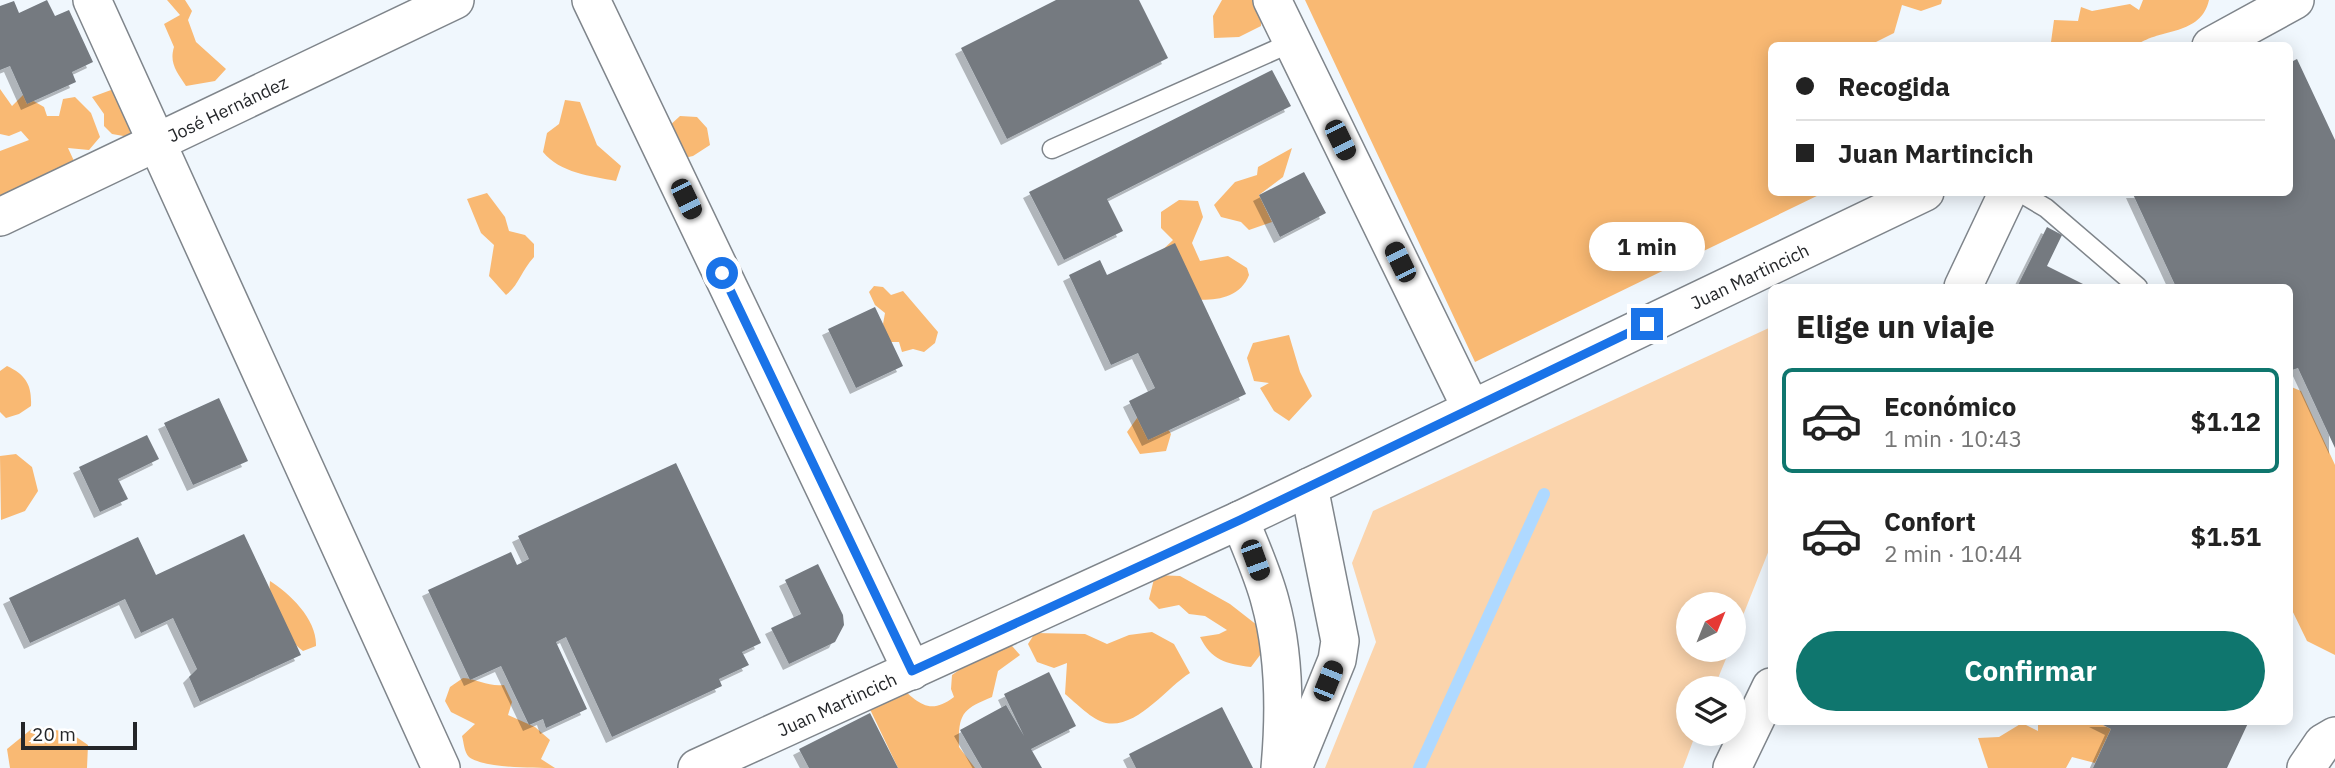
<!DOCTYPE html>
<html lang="es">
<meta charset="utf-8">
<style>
:root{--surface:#fff;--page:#f2f2f2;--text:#222;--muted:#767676;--line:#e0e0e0;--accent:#0f766e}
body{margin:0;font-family:"IBM Plex Sans",sans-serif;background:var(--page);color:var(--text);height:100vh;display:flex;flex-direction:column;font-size:26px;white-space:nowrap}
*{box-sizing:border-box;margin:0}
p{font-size:23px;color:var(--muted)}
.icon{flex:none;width:38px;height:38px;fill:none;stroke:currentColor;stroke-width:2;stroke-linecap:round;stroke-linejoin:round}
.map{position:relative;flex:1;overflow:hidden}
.side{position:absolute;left:1768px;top:284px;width:525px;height:441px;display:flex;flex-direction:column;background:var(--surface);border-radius:10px;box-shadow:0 4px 18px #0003}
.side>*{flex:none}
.top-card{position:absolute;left:1768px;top:42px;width:525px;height:154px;border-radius:10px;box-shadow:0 4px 18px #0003;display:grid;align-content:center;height:154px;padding:0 28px;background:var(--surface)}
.needle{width:46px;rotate:43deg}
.controls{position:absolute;left:1676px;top:592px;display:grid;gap:14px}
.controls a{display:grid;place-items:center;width:70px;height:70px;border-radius:50%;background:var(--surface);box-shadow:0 4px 18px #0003;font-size:35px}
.scale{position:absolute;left:21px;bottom:18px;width:116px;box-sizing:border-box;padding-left:7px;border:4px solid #242629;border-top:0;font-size:19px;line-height:24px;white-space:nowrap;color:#242629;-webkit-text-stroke:5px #fff;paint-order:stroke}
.end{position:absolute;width:32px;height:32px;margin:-16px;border:9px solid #1a73e8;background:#fff;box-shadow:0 0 0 4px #fff}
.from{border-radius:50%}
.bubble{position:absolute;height:49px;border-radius:24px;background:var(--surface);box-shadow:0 4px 18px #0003;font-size:23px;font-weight:700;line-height:49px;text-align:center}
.car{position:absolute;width:21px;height:42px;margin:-21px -10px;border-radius:9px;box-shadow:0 0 5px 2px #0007;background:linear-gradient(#222 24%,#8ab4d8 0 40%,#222 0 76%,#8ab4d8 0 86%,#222 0)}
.top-card b{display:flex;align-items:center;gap:24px;height:66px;font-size:26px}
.top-card b+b{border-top:2px solid var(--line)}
.top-card i{width:18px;height:18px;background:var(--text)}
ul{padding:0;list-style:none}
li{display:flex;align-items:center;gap:21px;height:105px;margin:0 14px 10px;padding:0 14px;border:4px solid transparent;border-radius:10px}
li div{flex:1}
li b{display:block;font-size:26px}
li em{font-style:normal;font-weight:700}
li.current{border-color:var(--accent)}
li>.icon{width:63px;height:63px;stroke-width:1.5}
h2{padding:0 28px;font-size:32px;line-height:84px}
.action{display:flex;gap:14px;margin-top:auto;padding:14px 28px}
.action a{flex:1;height:80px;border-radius:42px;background:var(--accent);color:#fff;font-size:28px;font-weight:700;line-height:80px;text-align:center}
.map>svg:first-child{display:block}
</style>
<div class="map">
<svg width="2335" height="768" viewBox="0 0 2335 768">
<defs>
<filter id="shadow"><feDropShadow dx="-6" dy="6" stdDeviation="0" flood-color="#0004"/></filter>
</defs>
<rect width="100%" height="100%" fill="#f0f7fd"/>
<path fill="#fbd4ac" d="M1771,327v218l-37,93v-34h-45v45h41l-16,39h-25v45h7l-13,35h-358l51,-126 -24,-79 21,-52z"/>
<path fill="#f9b973" d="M167,0h18l7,11 -4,9 8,22 30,27 -11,12 -29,5c-9,-14 -17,-23 -12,-39l-10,-23 16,-9z
M1222,0h31l8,15v11l-22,11 -25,1 -1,-22z
M1305,0h637l-1,4 -20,7 -19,-6 -8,28 -24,12 -99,1v146l52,1 -348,169z
M2143,0h66c-8,36 -49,28 -72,45h-101l15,-3 3,-22 24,1 3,-14 11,4 38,-7 9,6z
M0,89l12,17 11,-11 21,12 3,9h12l4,-17 12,-2 16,16 9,24 -11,13 -21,-2 6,13 -74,42v-52l29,-11 -8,-9 -12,5 -9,-2z
M111,90l12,4 12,44 -23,-4 -8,-8v-12l-12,-17z
M565,100l15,2 17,43 24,21 -5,15c-25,-5 -56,-8 -73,-29l4,-19 12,-9z
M680,116l17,1 10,11 3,17 -17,11 -18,4 -7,-33z
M1292,148l-9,29 -24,18 13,27 -23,8 -8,-8 -20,-5 -7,-12 21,-23 22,-7 1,-8z
M487,193l18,24 4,14 16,4 9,9v13c-13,14 -15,28 -28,38l-17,-19 5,-31 -13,-12 -14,-34z
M1179,200l19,1 5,16 -11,26 8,18 28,-5 19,12 2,7c-10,26 -39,26 -63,24l-31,-42 18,-17 -12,-12v-16z
M874,286l9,1 8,8 12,-4 35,41 -3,11 -11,9 -11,-3 -11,3 -3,-10h-10l-6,-18 2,-11 -10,-8 -6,-13z
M1289,335l11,37 12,24 -23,25 -15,-10 -14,-23 9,-5 -15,-2 -7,-23 6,-15z
M7,366c19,9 25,19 24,40l-12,8 -13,4 -6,-6v-41z
M2289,386l12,5 34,74v190l-28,-14 -18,-37v-115l4,-7 -4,-8z
M1140,414h19l12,20 -5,17 -26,3 -13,-22z
M16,454l16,13 6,24 -13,20 -24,9 -1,-64z
M1155,575l25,1 50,28 32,25 5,17 -16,21c-25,-3 -40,-7 -51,-30l19,-3 8,-4 -22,-14 -16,-2 -10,-9 -20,4 -10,-10z
M270,581c20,13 47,38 46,65l-13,5c-22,-18 -36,-42 -33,-70z
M1152,632l22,12 16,29c-24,15 -53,56 -84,50 -14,-3 -30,-20 -41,-29l2,-31 -13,5 -17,-6 -9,-18 7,-11 50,1 22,10 22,-9z
M1005,638l15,17 -22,16 -6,26c-29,12 -34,16 -33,50l16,21h-77l-31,-65 29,-20c21,18 32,34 58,14l-3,-8 1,-14z
M463,678c14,1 26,9 41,7l8,17 -4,13 27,12 15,13 -9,19 14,9c-24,0 -71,0 -86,-11 -5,-5 -5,-14 -7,-21l13,-12 -24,-12 -6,-11 5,-14z
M2038,721h57l16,8 -16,34 -23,-6 -6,11h-78l-10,-30 21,-1 23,-14 16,8z
M34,727l35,5 19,13 -1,23h-77l-3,-19z"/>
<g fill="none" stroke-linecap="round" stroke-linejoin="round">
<path stroke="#afd9ff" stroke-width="12" d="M1419,768l125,-274"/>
</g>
<path fill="#747a80" filter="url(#shadow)" d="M47,0l8,16 14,-6 24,52 -21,10 4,10 -49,22 -17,-38 -10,4v-64l14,-5 5,12z
M1056,0h83l29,58 -161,81 -46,-91z
M2297,59l38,81v308l-37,-80 -9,3v-84h-113l-44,-95h157v-129z
M1272,70l19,36 -184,93 16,32 -59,29 -35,-68z
M1304,172l22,41 -46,24 -21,-42z
M2047,227l15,8 -15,31 42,21h-72z
M1175,243l71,151 -98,46 -19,-39 26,-13 -17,-35 -27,12 -42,-90 31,-15 7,15z
M875,307l28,59 -47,22 -28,-59z
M219,398l29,63 -55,24 -29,-62z
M147,435l12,24 -41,20 10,20 -28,13 -21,-45z
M676,463l85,180 -19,9 7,13 -30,14 3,7 -110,51 -46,-100 -10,5 31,67 -41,19 -3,-9 -14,6 -28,-59 -31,14 -42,-90 83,-38 6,13 12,-6 -11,-23z
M244,534l57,121 -101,47 -11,-25 8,-8 -24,-51 -32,15 -16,-34 -95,44 -21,-45 129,-61 18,38z
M818,564l25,51 1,10 -9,17 -46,22 -18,-36 30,-14 -16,-34z
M1049,672l27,54 -45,23 11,19h-60l-22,-38 46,-25 18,31 -20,-42z
M1222,707l31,61h-117l-7,-14z
M870,713l28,55h-89l-10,-19z
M2095,721h154l-22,47h-134l18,-39z"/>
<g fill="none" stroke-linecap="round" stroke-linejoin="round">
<g stroke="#7f858b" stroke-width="21">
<path id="service" d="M1052,149l241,-107
M2019,192l27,16 92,79"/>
</g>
<g stroke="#7f858b" stroke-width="40">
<g id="minor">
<path d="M92,0l349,768"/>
<path d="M591,0l321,671"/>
<path d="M1272,0l199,408"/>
<path d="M2211,46l84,-46"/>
<path id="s1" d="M0,217l455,-217"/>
<path d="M1963,287l45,-95"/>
<path d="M1240,520c10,26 23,54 30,81 15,54 15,112 10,167"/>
<path id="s2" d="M697,768l543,-248 685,-328"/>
<path d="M1293,768l44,-108 3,-19 -31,-154"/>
<path d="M1732,768l39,-81"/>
<path d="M2306,768l17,-25 12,-7"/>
</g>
</g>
<use href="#service" stroke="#fff" stroke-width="18"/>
<use href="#minor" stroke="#fff" stroke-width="37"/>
</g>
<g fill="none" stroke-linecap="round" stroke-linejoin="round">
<path stroke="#1a73e8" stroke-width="9" d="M722,273l190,398 328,-151 407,-196"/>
</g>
<g text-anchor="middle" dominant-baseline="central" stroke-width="6" stroke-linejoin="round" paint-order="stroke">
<g font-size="18" fill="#242629" stroke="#fff">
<text stroke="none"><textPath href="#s1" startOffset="252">José Hernández</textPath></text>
<text stroke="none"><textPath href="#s2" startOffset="1162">Juan Martincich</textPath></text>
<text stroke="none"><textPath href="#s2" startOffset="154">Juan Martincich</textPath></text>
</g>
</g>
</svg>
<div class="controls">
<a><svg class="needle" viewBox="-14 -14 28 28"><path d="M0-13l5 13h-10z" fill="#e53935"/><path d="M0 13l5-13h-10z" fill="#767676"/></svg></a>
<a><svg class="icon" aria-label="layers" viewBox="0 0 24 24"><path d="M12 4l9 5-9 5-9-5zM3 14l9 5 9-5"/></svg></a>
</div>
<div class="scale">20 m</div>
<i class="end from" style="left:722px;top:273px"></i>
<i class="end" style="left:1647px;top:324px"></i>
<div class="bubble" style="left:1589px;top:222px;width:116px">1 min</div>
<i class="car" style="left:1340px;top:140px;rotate:154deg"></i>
<i class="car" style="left:686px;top:199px;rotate:154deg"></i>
<i class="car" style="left:1400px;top:262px;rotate:334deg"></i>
<i class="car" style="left:1255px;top:560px;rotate:160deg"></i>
<i class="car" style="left:1328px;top:681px;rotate:22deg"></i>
<div class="top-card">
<b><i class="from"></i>Recogida</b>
<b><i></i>Juan Martincich</b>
</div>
<section class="side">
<h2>Elige un viaje</h2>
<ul>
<li class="current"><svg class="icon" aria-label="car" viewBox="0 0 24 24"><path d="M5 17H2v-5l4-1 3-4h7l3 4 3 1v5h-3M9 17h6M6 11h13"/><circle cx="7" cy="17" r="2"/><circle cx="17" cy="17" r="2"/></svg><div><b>Económico</b><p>1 min · 10:43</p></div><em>$1.12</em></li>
<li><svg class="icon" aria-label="car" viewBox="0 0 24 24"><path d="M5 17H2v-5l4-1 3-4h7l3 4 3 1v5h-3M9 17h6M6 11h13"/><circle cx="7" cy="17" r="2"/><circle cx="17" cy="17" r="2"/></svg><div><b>Confort</b><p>2 min · 10:44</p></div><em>$1.51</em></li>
</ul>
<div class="action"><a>Confirmar</a></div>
</section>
</div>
